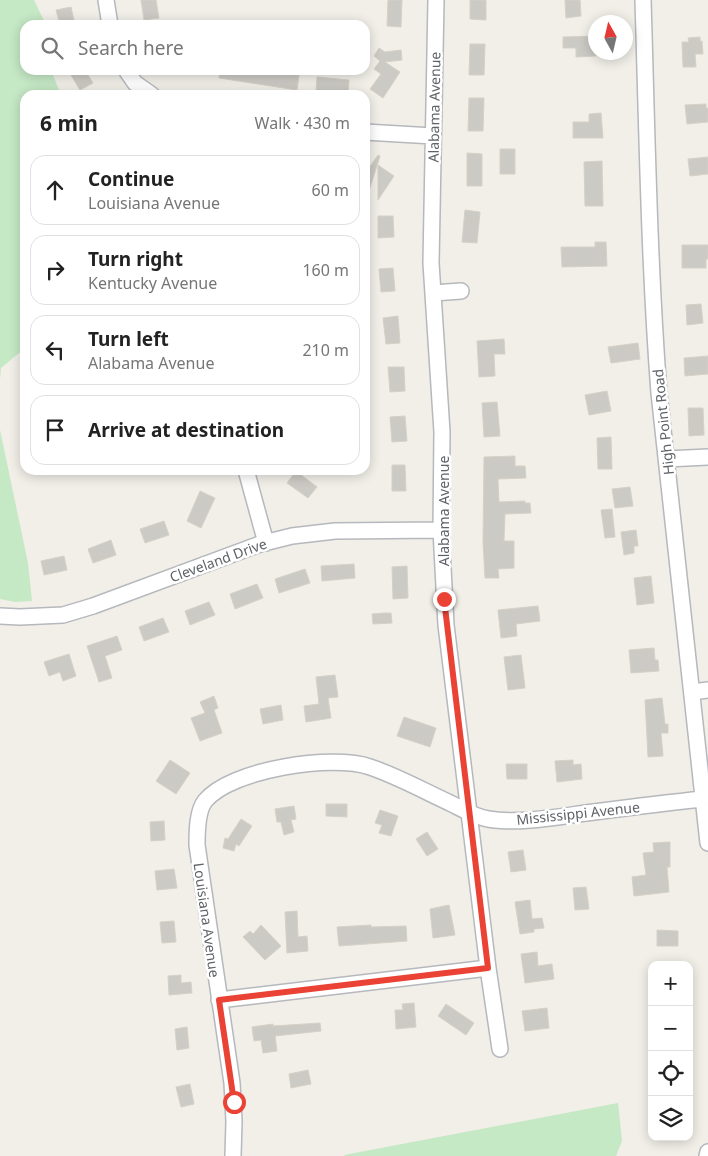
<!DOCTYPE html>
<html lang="en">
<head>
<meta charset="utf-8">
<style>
	:root { --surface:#fff; --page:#f6f6f6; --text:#222; --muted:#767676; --line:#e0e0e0 }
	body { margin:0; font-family:"Noto Sans",sans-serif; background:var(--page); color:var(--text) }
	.controls { position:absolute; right:15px; bottom:15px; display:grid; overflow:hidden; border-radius:10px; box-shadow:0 2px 12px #0003 }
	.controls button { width:45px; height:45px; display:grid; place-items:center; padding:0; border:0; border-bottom:1px solid var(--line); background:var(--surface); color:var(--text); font:25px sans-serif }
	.compass { position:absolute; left:588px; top:15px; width:45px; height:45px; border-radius:50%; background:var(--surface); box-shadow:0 2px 12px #0003; rotate:352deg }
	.stop { position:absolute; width:15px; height:15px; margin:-11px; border:4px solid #ea4335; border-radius:50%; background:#fff }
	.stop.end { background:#ea4335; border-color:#fff; box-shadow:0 1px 5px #0008 }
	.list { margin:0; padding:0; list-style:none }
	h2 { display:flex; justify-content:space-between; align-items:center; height:65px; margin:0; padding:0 20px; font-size:21px }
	h2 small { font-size:16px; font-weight:400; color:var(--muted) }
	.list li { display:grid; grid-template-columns:32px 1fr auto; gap:15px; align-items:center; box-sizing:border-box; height:70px; margin:0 10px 10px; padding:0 10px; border:1px solid var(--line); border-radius:15px }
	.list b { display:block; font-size:19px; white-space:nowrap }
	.list p { margin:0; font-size:16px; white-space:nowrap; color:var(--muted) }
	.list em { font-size:16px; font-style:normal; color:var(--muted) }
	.icon { flex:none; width:28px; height:28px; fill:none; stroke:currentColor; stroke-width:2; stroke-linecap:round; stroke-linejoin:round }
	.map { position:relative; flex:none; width:708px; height:1156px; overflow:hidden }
	.search { position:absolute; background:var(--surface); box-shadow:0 2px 12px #0003; left:20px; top:20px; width:350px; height:55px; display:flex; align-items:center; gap:12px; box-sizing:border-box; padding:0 18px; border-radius:15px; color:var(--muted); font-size:19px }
	.panel { position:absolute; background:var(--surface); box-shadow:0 2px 12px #0003; left:20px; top:90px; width:350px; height:385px; border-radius:15px }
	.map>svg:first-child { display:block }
</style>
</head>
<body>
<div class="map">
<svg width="708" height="1156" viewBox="0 0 708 1156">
	<rect width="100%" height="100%" fill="#f1efe8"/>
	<path fill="#c5e8c5" d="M0,0H34L46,25H25V70H51L61,95H25V348L1,368L0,379Z
		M0,430L28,563L32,601L15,602L0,599Z
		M618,1103L622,1141L616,1156H345L344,1155Z"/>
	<path fill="#cccac5" stroke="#d6d1c6" d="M141,0H156L159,18L144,20Z
		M388,0H402L401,27L387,26Z
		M470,0H486V20L470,19Z
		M565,0H580L581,16L566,18Z
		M71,7L75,25H60L56,10Z
		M596,36V56L576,57V48H563V37Z
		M700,37V41H702L703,54H695L696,67H683L682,42H689L688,38Z
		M470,44H485L484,75H469Z
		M379,48L385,52L401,50L402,60L385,62L400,72L383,98L370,89L381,74L374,69L380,61L374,56Z
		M68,70H85L93,83L80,90Z
		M220,70H268L299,75L297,90L219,78Z
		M317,77L349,80L348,94L316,91Z
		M469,98H484L483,131H468Z
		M706,104V108H708V122L687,124L685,105Z
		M601,113L603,138H573V122H589V114Z
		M500,149H515V174H500Z
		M467,153L482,154V186H467Z
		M378,155L380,156L367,197H365V174Z
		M708,157V174L690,176L688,159Z
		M602,161L603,206H585L584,162Z
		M378,165L394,176L378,200Z
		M465,210L480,212L477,243L462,242Z
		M378,216H393L394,237L378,238Z
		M595,242H606L607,266L562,267L561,247H595Z
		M682,245H708V259H706V268H682Z
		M393,268L395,291L381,292L379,269Z
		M701,304L703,323L687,325L686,305Z
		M398,316L400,343L386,344L383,318Z
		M504,339L505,354H494L495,376L479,377L477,341Z
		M638,343L640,359L611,363L608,347Z
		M708,356V374L685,376L684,358Z
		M388,367H404L405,391L390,392Z
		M607,391L611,411L589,415L585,395Z
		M497,402L500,436L484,437L482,403Z
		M688,408H703L704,435L689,436Z
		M405,416L407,441L392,442L390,417Z
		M611,437L612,469H598L597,438Z
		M515,456V466H525L526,478L498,479L499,502L525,501V503H530L531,513L505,514L504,541H514V568L498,569L499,578H485L483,542L484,457Z
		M392,465H405L406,491H392Z
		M296,471L317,487L308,498L287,483Z
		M630,487L633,506L615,508L612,489Z
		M200,491L215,498L201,528L187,521Z
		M612,509L615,537L605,538L601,510Z
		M164,521L169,535L145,543L140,529Z
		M636,530L638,546H634V553L624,555L621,532Z
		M111,540L116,555L93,563L88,549Z
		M64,556L67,570L44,575L41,561Z
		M354,564L355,578L322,581L321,566Z
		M407,566L408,598L393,599L392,567Z
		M305,569L310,583L279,593L275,579Z
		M651,576L654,603L637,605L634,578Z
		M257,584L263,598L235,609L230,594Z
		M209,602L215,615L190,625L185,611Z
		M538,606L540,621L516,624L517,636L501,638L498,610Z
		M384,613H391L392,623L373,624L372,614Z
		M163,618L169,632L144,641L139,627Z
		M117,636L122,650L105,656L112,678L99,682L87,646Z
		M654,648L655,660H658L659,671L631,673L629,650Z
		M69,654L76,676L63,681L60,672L49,676L44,662Z
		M521,655L525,688L508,690L504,657Z
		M335,675L338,697L328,698L331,718L306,722L304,706L319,704L316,677Z
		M214,696L218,708L214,710L222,733L200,741L191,718L205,713L200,702Z
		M662,698L665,724H668V733H661L663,756L648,757L645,700Z
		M281,705L283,720L263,724L260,709Z
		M404,717L436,728L430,747L397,736Z
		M170,760L190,773L176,794L156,781Z
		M573,760V765L581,764L582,779L557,782L555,761Z
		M506,764H527V779H507Z
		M326,804H347V817L326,816Z
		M294,806L296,819L291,820L294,832L284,835L281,822H277L275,809Z
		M380,810L398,816L391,836L379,833L382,825L375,823Z
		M241,819L252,826L239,846L236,844L234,851L223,848L225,838L228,839Z
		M164,821L165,840L151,841L150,822Z
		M427,832L438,849L427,856L416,839Z
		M670,842V867H667L669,892L634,896L632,877L646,875L643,853L654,852L653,843Z
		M523,850L526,870L511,872L508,852Z
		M174,869L177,888L157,890L155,871Z
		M586,887L589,909L575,910L573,888Z
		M530,900L532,919L542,918L544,928L534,929V932L520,934L515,902Z
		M449,905L455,935L433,938L430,909Z
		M297,911L298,937L307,936L308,951L287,953L285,912Z
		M174,921L176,942L162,943L160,922Z
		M261,925L281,946L265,960L243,937L250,931L253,934Z
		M371,925V927L406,926L407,941L339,946L337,927Z
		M657,930L678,931V946H657Z
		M537,952L538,966L552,964L554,979L525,983L521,954Z
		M181,975V983L191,982L192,993L169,995L168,976Z
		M414,1003L416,1027L396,1029L395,1010H403L402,1004Z
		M446,1004L474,1023L466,1035L438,1016Z
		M547,1008L549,1028L525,1031L522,1011Z
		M320,1023L321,1031L275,1036L277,1051L263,1053L261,1040L254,1041L252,1027L273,1024V1026Z
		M187,1027L189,1048L177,1050L175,1029Z
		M308,1070L311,1084L291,1088L289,1074Z
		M190,1084L194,1104L181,1107L176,1087Z"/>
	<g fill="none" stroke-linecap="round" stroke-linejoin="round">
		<g stroke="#b5b8bc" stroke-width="18">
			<path id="minor" d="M106,0L110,25
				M436,0L431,263L442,432L441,530L446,625L488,968L500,1049
				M643,0C647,131 649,262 659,393L708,843
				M126,70L135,83L152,95
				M365,132L433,136
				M433,293L461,291
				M666,459L708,457
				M246,470L266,543
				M0,616L20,617L63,615L93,606L260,544L292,536L335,531L441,530
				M692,692L708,690
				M219,1000L488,968
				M233,1156L234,1121L232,1083L197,845C197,833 197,811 205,801C231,769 333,754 370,767C397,776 424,791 450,803C462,809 475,817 488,819C517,824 557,817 586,813C625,808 664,803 703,799
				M707,1156L708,1152"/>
		</g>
		<use href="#minor" stroke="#fff" stroke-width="15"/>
	</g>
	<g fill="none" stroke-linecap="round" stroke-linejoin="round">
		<path stroke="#ea4335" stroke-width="6" d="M234,1102L219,1000L488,968L444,599"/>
	</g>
	<g text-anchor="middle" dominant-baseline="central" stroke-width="5" stroke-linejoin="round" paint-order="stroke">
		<g font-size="14" fill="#5f6368" stroke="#fff">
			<text transform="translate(434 107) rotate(-89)">Alabama Avenue</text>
			<text transform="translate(663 422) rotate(-96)">High Point Road</text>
			<text transform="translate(443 511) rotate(-90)">Alabama Avenue</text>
			<text transform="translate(218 560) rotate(-20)">Cleveland Drive</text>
			<text transform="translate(578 813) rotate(-6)">Mississippi Avenue</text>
			<text transform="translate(207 920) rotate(82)">Louisiana Avenue</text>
		</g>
	</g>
</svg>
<div class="controls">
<button>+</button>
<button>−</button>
<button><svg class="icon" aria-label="locate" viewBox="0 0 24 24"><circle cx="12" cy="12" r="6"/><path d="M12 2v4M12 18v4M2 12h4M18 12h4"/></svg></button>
<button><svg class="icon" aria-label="layers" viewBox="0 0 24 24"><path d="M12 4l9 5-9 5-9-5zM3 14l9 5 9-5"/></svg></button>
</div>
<svg class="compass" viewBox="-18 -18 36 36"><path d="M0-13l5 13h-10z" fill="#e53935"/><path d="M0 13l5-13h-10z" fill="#767676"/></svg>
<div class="stop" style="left:234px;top:1102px"></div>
<div class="stop end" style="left:444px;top:599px"></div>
<div class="search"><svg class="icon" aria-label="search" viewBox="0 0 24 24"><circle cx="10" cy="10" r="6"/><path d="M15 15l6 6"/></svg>Search here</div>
<section class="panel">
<h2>6 min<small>Walk · 430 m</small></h2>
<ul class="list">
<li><svg class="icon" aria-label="ahead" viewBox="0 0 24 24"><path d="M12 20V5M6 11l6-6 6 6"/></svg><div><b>Continue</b><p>Louisiana Avenue</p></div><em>60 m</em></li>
<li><svg class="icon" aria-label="right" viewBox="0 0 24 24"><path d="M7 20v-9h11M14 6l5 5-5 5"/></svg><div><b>Turn right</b><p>Kentucky Avenue</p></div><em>160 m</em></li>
<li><svg class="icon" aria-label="left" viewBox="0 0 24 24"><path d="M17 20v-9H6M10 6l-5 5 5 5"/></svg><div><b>Turn left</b><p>Alabama Avenue</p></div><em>210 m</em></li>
<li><svg class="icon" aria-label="arrive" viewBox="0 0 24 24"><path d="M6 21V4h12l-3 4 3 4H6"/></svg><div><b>Arrive at destination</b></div></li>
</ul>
</section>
</div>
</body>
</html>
